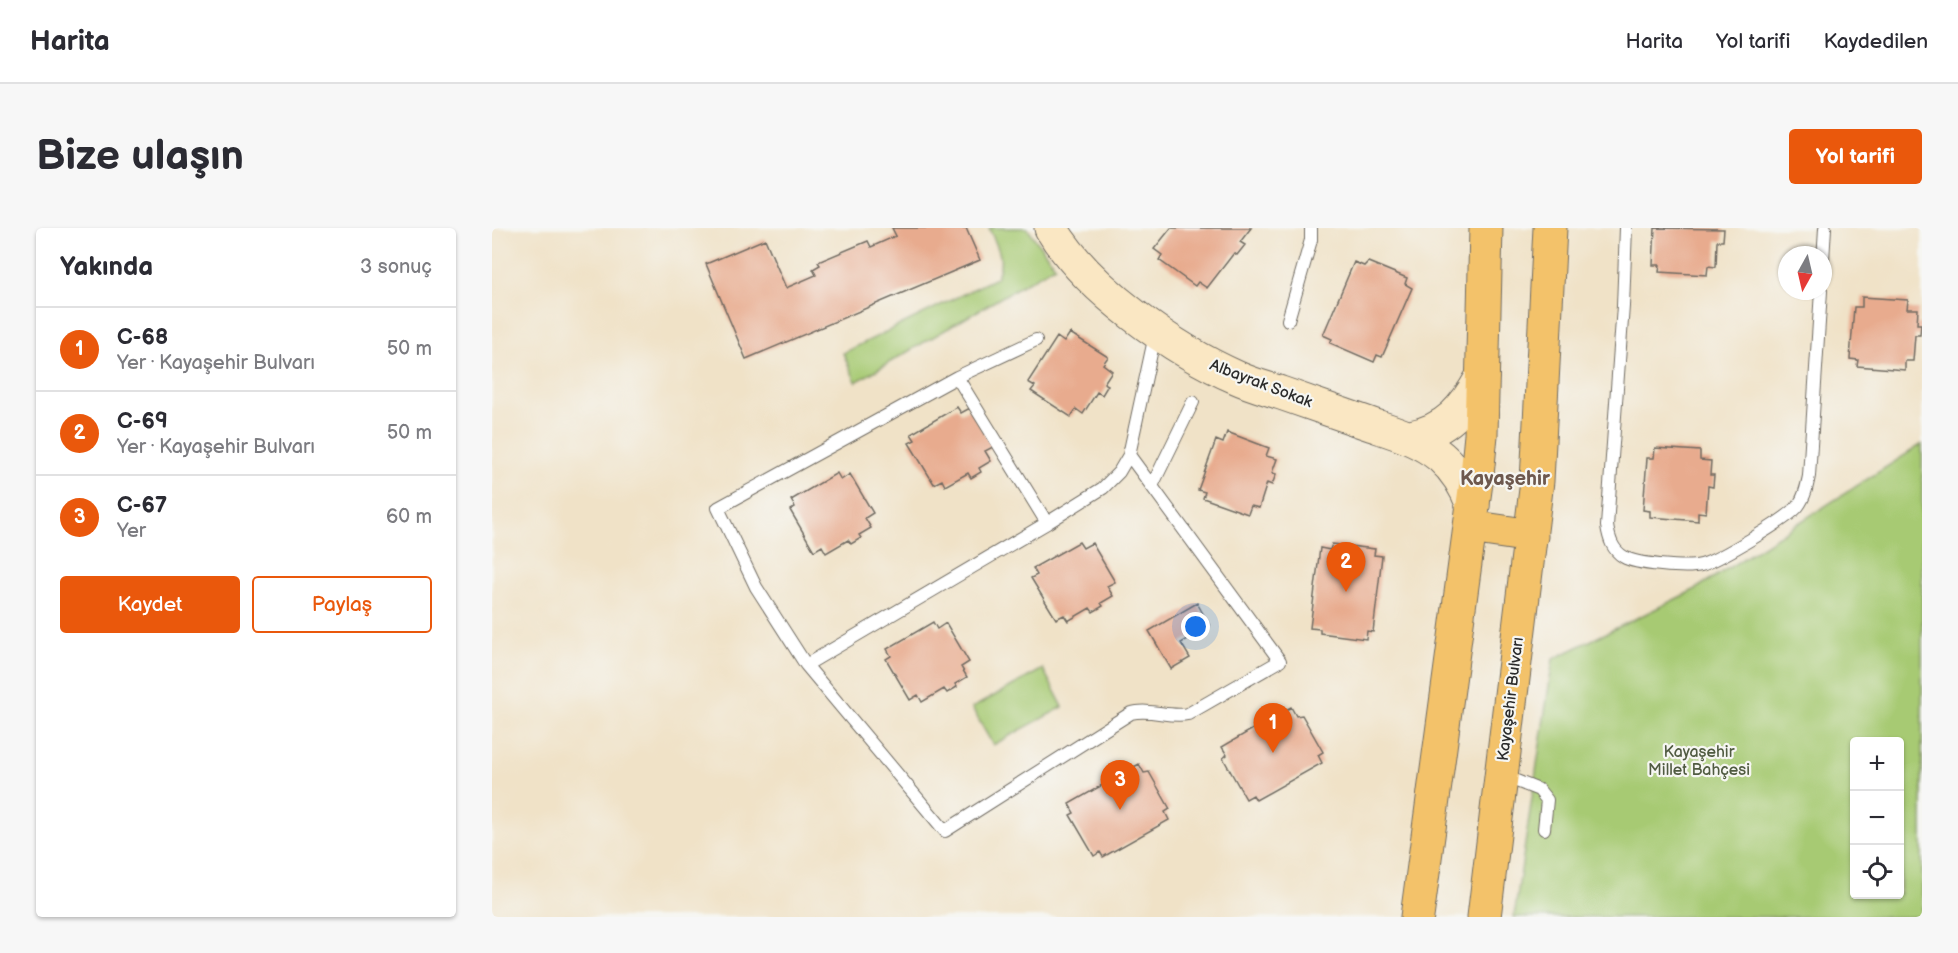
<!DOCTYPE html>
<html lang="tr">
<head>
<meta charset="utf-8">
<style>
	:root { --surface:#fff; --page:#f7f7f7; --text:#2b2b33; --muted:#7c7c81; --line:#e1e1e2; --accent:#ea580c }
	body { margin:0; font-family:"Balsamiq Sans",sans-serif; background:var(--page); color:var(--text) }
	.controls { position:absolute; right:18px; bottom:18px; display:grid; overflow:hidden; border-radius:6px; box-shadow:0 2px 4px #0004 }
	.controls button { width:54px; height:54px; display:grid; place-items:center; padding:0; border:0; border-bottom:2px solid var(--line); background:var(--surface); color:var(--text); font:30px sans-serif }
	.compass { position:absolute; left:1286px; top:18px; width:54px; height:54px; border-radius:50%; background:var(--surface); box-shadow:0 2px 4px #0004; rotate:188deg }
	.you { position:absolute; left:704px; top:399px; width:21px; height:21px; margin:-15px; border:4px solid #fff; border-radius:50%; background:#1a73e8; box-shadow:0 0 0 9px #1a73e833 }
	.badge { display:grid; place-items:center; width:39px; height:39px; border-radius:50%; background:var(--accent); color:#fff; font-size:20px; font-weight:700 }
	.pin { position:absolute; translate:-50% -50px; filter:drop-shadow(0 2px 3px #0008) }
	.pin::after { content:''; position:absolute; top:32px; width:21px; height:18px; background:inherit; clip-path:polygon(0 0,100% 0,50% 100%) }
	.list { margin:0; padding:0; list-style:none }
	h2 { display:flex; justify-content:space-between; align-items:center; height:78px; margin:0; padding:0 24px; font-size:26px }
	h2 small { font-size:20px; font-weight:400; color:var(--muted) }
	.list li { display:grid; grid-template-columns:39px 1fr auto; gap:18px; align-items:center; box-sizing:border-box; height:84px; padding:0 24px; border-top:2px solid var(--line) }
	.list b { display:block; font-size:22px; white-space:nowrap }
	.list p { margin:0; font-size:20px; white-space:nowrap; color:var(--muted) }
	.list em { font-size:20px; font-style:normal; color:var(--muted) }
	.actions { display:flex; gap:12px; padding:18px 24px }
	.actions a { flex:1; padding:14px 0; border:2px solid var(--accent); border-radius:6px; text-align:center; font-size:21px; color:var(--accent) }
	.actions .main { background:var(--accent); color:#fff }
	.icon { flex:none; width:33px; height:33px; fill:none; stroke:currentColor; stroke-width:2; stroke-linecap:round; stroke-linejoin:round }
	.map { position:relative; flex:none; width:1430px; height:689px; overflow:hidden; border-radius:6px }
	header { display:flex; align-items:center; gap:36px; box-sizing:border-box; height:84px; padding:0 30px; background:var(--surface); border-bottom:2px solid var(--line) }
	header strong { font-size:28px }
	nav { display:flex; gap:33px; margin-inline-start:auto; font-size:21px }
	.intro { display:flex; align-items:center; justify-content:space-between; box-sizing:border-box; height:144px; padding:0 36px }
	h1 { margin:0; font-size:42px }
	.button { padding:15px 27px; border-radius:6px; background:var(--accent); color:#fff; font-size:21px; font-weight:700 }
	main { display:flex; gap:36px; padding:0 36px }
	aside { flex:1; background:var(--surface); border-radius:6px; box-shadow:0 2px 4px #0004 }
	.map>svg:first-child { display:block }
</style>
</head>
<body>
<header>
<strong>Harita</strong>
<nav><a>Harita</a><a>Yol tarifi</a><a>Kaydedilen</a></nav>
</header>
<div class="intro"><h1>Bize ulaşın</h1><a class="button">Yol tarifi</a></div>
<main>
<aside>
<h2>Yakında<small>3 sonuç</small></h2>
<ul class="list">
<li><span class="badge">1</span><div><b>C-68</b><p>Yer · Kayaşehir Bulvarı</p></div><em>50 m</em></li>
<li><span class="badge">2</span><div><b>C-69</b><p>Yer · Kayaşehir Bulvarı</p></div><em>50 m</em></li>
<li><span class="badge">3</span><div><b>C-67</b><p>Yer</p></div><em>60 m</em></li>
</ul>
<div class="actions"><a class="main">Kaydet</a><a>Paylaş</a></div>
</aside>
<div class="map">
<svg width="1430" height="689" viewBox="0 0 1430 689">
	<rect width="100%" height="100%" fill="#f6f6f2"/>
	<filter id="ink" filterUnits="userSpaceOnUse"><feTurbulence type="fractalNoise" baseFrequency=".0167" numOctaves="2"/><feDisplacementMap in="SourceGraphic" scale="12" xChannelSelector="R" yChannelSelector="G"/><feConvolveMatrix kernelMatrix="1 2 1 2 8 2 1 2 1" color-interpolation-filters="sRGB"/></filter>
	<filter id="wash" filterUnits="userSpaceOnUse"><feTurbulence type="fractalNoise" baseFrequency=".008" numOctaves="4" result="noise"/><feDisplacementMap in="SourceGraphic" scale="24" xChannelSelector="R" yChannelSelector="G"/><feGaussianBlur stdDeviation="1.35" result="paint"/><feColorMatrix in="noise" values="0 0 0 0 0 0 0 0 0 0 0 0 0 0 0 0 0 1.4 0 .05"/><feComposite in="paint" operator="in"/></filter>
	<g filter="url(#wash)">
		<rect width="100%" height="100%" fill="#f0e2c7"/>
		<path fill="#a7ca73" stroke="#697a4f" stroke-width="1.5" fill-rule="evenodd" d="M497,0H535L563,38L364,154L351,125L504,50C514,30 505,19 497,0Z
			M1430,216V689H1022L1061,431L1202,362ZM1362,514H1408V666H1362Z
			M551,441L571,479L501,517L480,480Z"/>
		<g id="blocks">
			<path fill="#e8ab8e" d="M400,0H474L488,32L254,131L214,36L273,11L294,60L324,47L321,41L328,37L326,34L376,13L379,19L404,8Z
				M679,0H759L748,14L753,17L745,27L742,25L715,60L706,54L703,58L667,32L670,27L662,21Z
				M1163,0L1232,1L1231,13H1225L1224,39L1216,38L1215,47L1167,44L1168,37H1161Z
				M862,34L872,38L876,34L915,50L913,56L920,60L890,129L885,127L882,134L838,115L840,111L831,107Z
				M1370,69L1416,72L1415,81H1426L1425,96H1429L1428,107H1423L1421,133H1413V142L1365,138L1366,132L1358,131L1362,79H1370Z
				M578,105L616,129L611,136L620,143L612,155L616,157L610,167L605,164L591,186L584,181L579,189L539,163L543,158L536,154L565,109L572,114Z
				M465,179L469,185L478,180L501,219L493,223L499,233L487,240L489,244L479,250L476,245L453,258L450,252L442,256L417,215L423,212L419,206Z
				M735,204L777,220L774,228L785,231L780,245L784,246L780,257L775,255L767,280L759,278L756,286L711,270L713,264L706,262L724,212L731,215Z
				M1163,220L1208,223V232L1219,233L1218,247H1222L1221,259L1216,258L1214,285L1206,284V293L1158,289V283L1151,282L1155,230H1162Z
				M345,245L349,252L358,246L381,285L373,290L379,300L367,307L369,310L359,316L356,312L334,325L330,318L322,323L298,282L303,279L299,272Z
				M587,314L591,320L600,315L623,354L615,358L621,368L609,375L611,378L601,384L598,380L576,393L572,387L564,391L539,350L545,347L541,340Z
				M840,316L883,321L882,327L890,328L881,404L875,403L874,411L828,405V401L818,400L828,320L838,322Z
				M705,375L718,398L689,415L698,430L679,441L657,403Z
				M441,394L445,401L454,395L477,434L469,439L475,449L463,456L465,459L455,465L452,461L430,474L426,467L418,472L394,431L399,428L395,421Z
				M799,479L804,488L810,487L831,524L826,527L830,535L764,572L761,567L754,571L731,530L735,527L730,519Z
				M647,536L652,545L657,544L678,581L673,584L677,592L611,629L608,624L602,628L578,587L582,585L577,576Z"/>
		</g>
	</g>
	<g filter="url(#ink)">
		<use href="#blocks" fill-opacity="0" stroke="#706b62" stroke-width="1.5"/>
		<g fill="none" stroke-linecap="round" stroke-linejoin="round">
			<g stroke="#706b62" stroke-width="14">
				<path id="lane" d="M1134,0L1131,78L1115,298C1117,310 1120,322 1132,329C1143,336 1195,341 1209,337C1225,333 1296,291 1306,278C1313,269 1315,258 1317,248L1329,63
					M1331,32L1333,0
					M796,92L819,12V0
					M544,112L465,149L226,280L264,359L314,437L453,603L639,485C659,480 677,490 696,486L788,433L637,227
					M465,149L555,295
					M660,258L701,174
					M314,437L555,295L611,260L627,244L637,227L663,107
					M1012,548L1047,562L1055,572L1052,601"/>
			</g>
			<g stroke="#706b62" stroke-width="35">
				<path id="secondary" d="M559,0C595,61 682,122 746,150C759,156 774,160 789,165C818,175 846,185 875,195C901,204 928,211 949,229C965,243 974,259 981,278
					M918,209C954,203 973,180 990,149"/>
			</g>
			<g stroke="#706b62" stroke-width="35">
				<path id="primary" d="M978,299L1039,308
					M925,689L985,247L989,207L994,0
					M992,689L1045,253L1058,0"/>
			</g>
			<use href="#lane" stroke="#fff" stroke-width="12"/>
			<use href="#secondary" stroke="#fae7c3" stroke-width="33"/>
			<use href="#primary" stroke="#f3c26a" stroke-width="33"/>
		</g>
	</g>
	<g text-anchor="middle" dominant-baseline="central" stroke-width="4.5" stroke-linejoin="round" paint-order="stroke">
		<g font-size="16" fill="#2b2b2b" stroke="#f6f6f2">
			<text transform="translate(769 156) rotate(21)">Albayrak Sokak</text>
			<text transform="translate(1019 471) rotate(-83)">Kayaşehir Bulvarı</text>
		</g>
		<g font-size="16" fill="#505b41" stroke="#f6f6f2">
			<text x="1207" y="524">Kayaşehir<tspan x="1207" dy="18">Millet Bahçesi</tspan></text>
		</g>
		<g font-size="20" font-weight="bold" fill="#6d584e" stroke="#f6f6f2">
			<text x="1013" y="251">Kayaşehir</text>
		</g>
	</g>
</svg>
<div class="controls">
<button>+</button>
<button>−</button>
<button><svg class="icon" aria-label="locate" viewBox="0 0 24 24"><circle cx="12" cy="12" r="6"/><path d="M12 2v4M12 18v4M2 12h4M18 12h4"/></svg></button>
</div>
<svg class="compass" viewBox="-18 -18 36 36"><path d="M0-13l5 13h-10z" fill="#e53935"/><path d="M0 13l5-13h-10z" fill="#7c7c81"/></svg>
<div class="you"></div>
<div class="pin badge" style="left:781px;top:525px">1</div>
<div class="pin badge" style="left:854px;top:364px">2</div>
<div class="pin badge" style="left:628px;top:582px">3</div>
</div>
</main>
</body>
</html>
